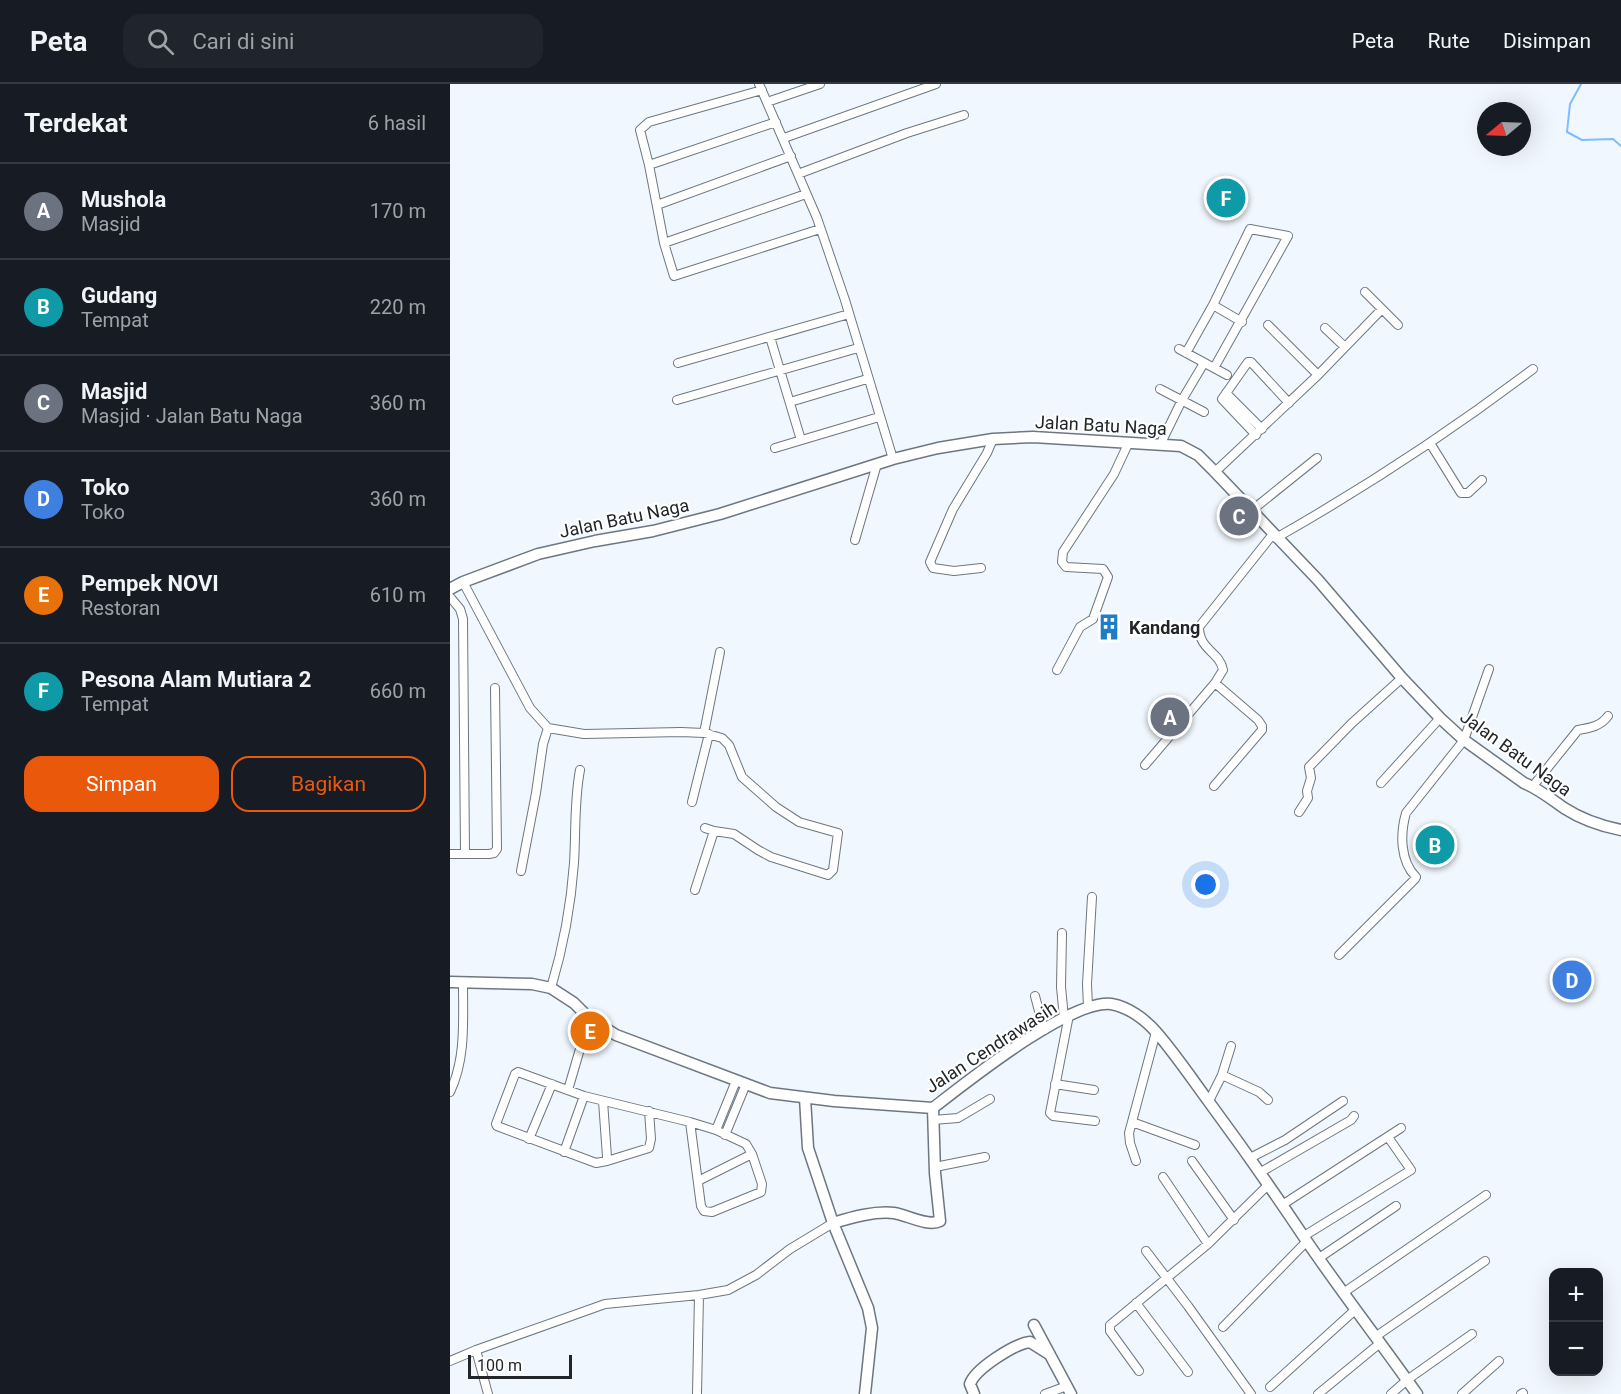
<!DOCTYPE html>
<html lang="id">
<head>
<meta charset="utf-8">
<style>
	:root { --surface:#171b24; --page:#20242c; --text:#f1f3f6; --muted:#9ea1a6; --line:#363941; --accent:#ea580c }
	body { margin:0; font-family:Roboto,sans-serif; background:var(--page); color:var(--text) }
	.controls { position:absolute; right:18px; bottom:18px; display:grid; overflow:hidden; border-radius:12px; box-shadow:0 6px 24px #0002 }
	.controls button { width:54px; height:54px; display:grid; place-items:center; padding:0; border:0; border-bottom:2px solid var(--line); background:var(--surface); color:var(--text); font:30px sans-serif }
	.compass { position:absolute; left:1027px; top:18px; width:54px; height:54px; border-radius:50%; background:var(--surface); box-shadow:0 6px 24px #0002; rotate:251deg }
	.scale { position:absolute; left:18px; bottom:15px; width:104px; box-sizing:border-box; padding-left:6px; border:3px solid #212529; border-top:0; font-size:16px; line-height:21px; white-space:nowrap; color:#212529; -webkit-text-stroke:4px #fff; paint-order:stroke }
	.you { position:absolute; left:756px; top:801px; width:21px; height:21px; margin:-15px; border:4px solid #fff; border-radius:50%; background:#1a73e8; box-shadow:0 0 0 9px #1a73e833 }
	.badge { display:grid; place-items:center; width:39px; height:39px; border-radius:50%; background:var(--accent); color:#fff; font-size:20px; font-weight:700 }
	.pin { position:absolute; translate:-50% -50%; border:3px solid #fff; box-shadow:0 2px 6px #0006 }
	.list { margin:0; padding:0; list-style:none }
	h2 { display:flex; justify-content:space-between; align-items:center; height:78px; margin:0; padding:0 24px; font-size:26px }
	h2 small { font-size:20px; font-weight:400; color:var(--muted) }
	.list li { display:grid; grid-template-columns:39px 1fr auto; gap:18px; align-items:center; box-sizing:border-box; height:96px; padding:0 24px; border-top:2px solid var(--line) }
	.list b { display:block; font-size:22px; white-space:nowrap }
	.list p { margin:0; font-size:20px; white-space:nowrap; color:var(--muted) }
	.list em { font-size:20px; font-style:normal; color:var(--muted) }
	.actions { display:flex; gap:12px; padding:18px 24px }
	.actions a { flex:1; padding:14px 0; border:2px solid var(--accent); border-radius:18px; text-align:center; font-size:21px; color:var(--accent) }
	.actions .main { background:var(--accent); color:#fff }
	.icon { flex:none; width:33px; height:33px; fill:none; stroke:currentColor; stroke-width:2; stroke-linecap:round; stroke-linejoin:round }
	.map { position:relative; flex:none; width:1171px; height:1310px; overflow:hidden }
	header { display:flex; align-items:center; gap:36px; box-sizing:border-box; height:84px; padding:0 30px; background:var(--surface); border-bottom:2px solid var(--line) }
	header strong { font-size:28px }
	nav { display:flex; gap:33px; margin-inline-start:auto; font-size:21px }
	.search { width:420px; height:54px; background:var(--page); display:flex; align-items:center; gap:15px; box-sizing:border-box; padding:0 21px; border-radius:18px; color:var(--muted); font-size:22px }
	main { display:flex }
	aside { flex:1; background:var(--surface) }
	.map>svg:first-child { display:block }
</style>
</head>
<body>
<header>
<strong>Peta</strong>
<div class="search"><svg class="icon" aria-label="search" viewBox="0 0 24 24"><circle cx="10" cy="10" r="6"/><path d="M15 15l6 6"/></svg>Cari di sini</div>
<nav><a>Peta</a><a>Rute</a><a>Disimpan</a></nav>
</header>
<main>
<aside>
<h2>Terdekat<small>6 hasil</small></h2>
<ul class="list">
<li><span class="badge" style="background:#6b7280">A</span><div><b>Mushola</b><p>Masjid</p></div><em>170 m</em></li>
<li><span class="badge" style="background:#0f9aa8">B</span><div><b>Gudang</b><p>Tempat</p></div><em>220 m</em></li>
<li><span class="badge" style="background:#6b7280">C</span><div><b>Masjid</b><p>Masjid · Jalan Batu Naga</p></div><em>360 m</em></li>
<li><span class="badge" style="background:#3f7fe0">D</span><div><b>Toko</b><p>Toko</p></div><em>360 m</em></li>
<li><span class="badge" style="background:#e8710a">E</span><div><b>Pempek NOVI</b><p>Restoran</p></div><em>610 m</em></li>
<li><span class="badge" style="background:#0f9aa8">F</span><div><b>Pesona Alam Mutiara 2</b><p>Tempat</p></div><em>660 m</em></li>
</ul>
<div class="actions"><a class="main">Simpan</a><a>Bagikan</a></div>
</aside>
<div class="map">
<svg width="1171" height="1310" viewBox="0 0 1171 1310">
	<rect width="100%" height="100%" fill="#f1f7fe"/>
	<g fill="none" stroke-linecap="round" stroke-linejoin="round">
		<path stroke="#7cbefd" stroke-width="2" d="M1131,0L1120,20L1117,48L1132,56L1163,55L1171,62"/>
		<g stroke="#6d7781" stroke-width="10">
			<path id="street" d="M309,0L367,134L395,216L443,375
				M312,6L199,38L190,46L199,81L214,159L356,110
				M317,18L370,0
				M334,54L486,0
				M199,81L326,38
				M348,90L457,49L514,31
				M207,121L341,72
				M214,159L224,192L370,145
				M915,208L948,241
				M763,221L792,238
				M818,241L868,291
				M875,244L895,263
				M320,253L351,356
				M729,265L777,291
				M736,269L763,221L800,145L838,152L764,284
				M228,279L399,230
				M710,305L754,328
				M776,309L812,345
				M227,316L408,264
				M340,318L417,295
				M806,351L772,315L798,278H801L839,319
				M980,359L1011,409H1018L1032,396
				M710,361L732,316L754,279
				M325,364L429,333
				M765,388L868,291L932,225
				M801,427L867,374
				M826,454C916,403 1001,347 1083,285
				M405,456L427,380
				M531,484L504,487L483,484L480,478L503,425L537,369L543,355
				M13,498L80,624L98,644L134,650L231,648L254,649L272,654L279,661L292,693L326,723L349,738L388,749L383,786L378,791L321,773L308,766L284,750L264,747L245,806
				M0,513L10,525L13,535L15,769
				M607,586L630,543L643,535L658,493L653,485L616,483L612,478L613,468L664,390L678,360
				M254,649L270,568
				M695,681L765,599L773,586C770,568 749,566 749,543L823,450
				M931,699L990,634
				M764,702L812,646V642L808,636L765,599
				M1083,702L1128,646C1140,644 1151,642 1158,632
				M242,718L259,650
				M849,728L858,714L857,707L861,694L859,683L902,639L952,594
				M255,744L264,747
				M0,770H39L44,769L47,765L45,604
				M71,787L86,709L93,660L98,644
				M612,849L611,903L614,934
				M889,871L965,795L966,793C950,777 950,750 956,729L1014,656L1039,585
				M101,904C113,864 121,821 124,779C126,748 124,717 130,686
				M585,912L594,946
				M638,923L637,900L642,813
				M619,931L600,1029L603,1032L645,1037
				M772,991L809,1008L818,1016
				M605,1000L644,1006
				M118,1006L139,934
				M0,1008C16,975 13,936 13,900
				M153,1017L157,1073V1077L146,1079L47,1042L46,1040L65,990L68,988L134,1012L240,1038L266,1046L296,1060L302,1070L312,1100L311,1108L262,1128L254,1127L251,1122L240,1038
				M759,1017L772,991L781,962
				M483,1036L508,1034L540,1015
				M682,1038L745,1061
				M266,1046L286,997
				M275,1051L296,1000
				M79,1055L102,1000
				M114,1068L134,1012
				M800,1074L835,1056L893,1017
				M157,1077L199,1064L201,1055L199,1027
				M686,1077L680,1059L679,1049L706,948
				M742,1077L784,1136
				M485,1083L535,1073
				M811,1088L901,1036L904,1032
				M713,1093L758,1160
				M248,1097L302,1070
				M832,1121L951,1044
				M854,1152L961,1086L938,1053
				M696,1167L738,1222L801,1310
				M869,1174L946,1122
				M893,1209L1036,1111
				M686,1219L738,1288
				M773,1243L857,1157
				M925,1253L1035,1177
				M0,1277L26,1266
				M689,1287L660,1247V1241L758,1160L818,1101
				M820,1303L905,1226
				M38,1310L26,1266L155,1220L249,1211L278,1206L306,1191L340,1165L383,1139
				M247,1310L249,1211
				M595,1310L617,1302
				M868,1310L929,1260
				M941,1310L957,1296L1022,1250
				M1012,1310L1049,1277
				M1071,1310L1073,1309"/>
		</g>
		<g stroke="#6d7781" stroke-width="13">
			<path id="secondary" d="M0,505L13,498L88,470L145,457L203,447L270,430L443,375L488,364L543,355L583,353L731,362L748,371L765,388L868,496L952,594L990,634L1014,656L1074,699C1089,705 1101,715 1114,724C1131,735 1151,742 1171,746
				M0,898L82,900L101,904L124,919L139,934L166,951L320,1009L384,1017L483,1024C518,997 619,916 661,920C679,923 696,936 707,949C726,971 742,995 759,1018C793,1064 826,1111 858,1159C893,1210 931,1259 967,1310
				M355,1014L358,1064L383,1139L418,1224L422,1244L415,1310
				M383,1139C403,1133 424,1127 444,1129C457,1131 478,1143 490,1137L485,1089L483,1024
				M584,1241L621,1310
				M524,1310L520,1300C525,1285 564,1260 580,1258L599,1270"/>
		</g>
		<use href="#street" stroke="#fff" stroke-width="8"/>
		<use href="#secondary" stroke="#fff" stroke-width="10"/>
	</g>
	<defs>
		<g id="building-bare" transform="scale(2.07)"><path d="M-4-6H4V6H1V3H-1V6H-4ZM-2.5-4.3h1.7v1.8h-1.7ZM.8-4.3h1.7v1.8H.8ZM-2.5-1h1.7V.8h-1.7ZM.8-1h1.7V.8H.8Z" fill="#1e7dc9" stroke="#fff" stroke-width="2.5" paint-order="stroke"/></g>
	</defs>
	<g fill-rule="evenodd">
		<use href="#building-bare" x="659" y="543"/>
	</g>
	<g text-anchor="middle" dominant-baseline="central" stroke-width="4.5" stroke-linejoin="round" paint-order="stroke">
		<g font-size="18" fill="#212529" stroke="#fff">
			<text transform="translate(651 341) rotate(3)">Jalan Batu Naga</text>
			<text transform="translate(174 434) rotate(-12)">Jalan Batu Naga</text>
			<text transform="translate(1066 669) rotate(36)">Jalan Batu Naga</text>
			<text transform="translate(541 963) rotate(-33)">Jalan Cendrawasih</text>
		</g>
		<g font-size="18" font-weight="bold" fill="#212529" stroke="#fff" text-anchor="start">
			<text x="679" y="543">Kandang</text>
		</g>
	</g>
</svg>
<div class="controls">
<button>+</button>
<button>−</button>
</div>
<svg class="compass" viewBox="-18 -18 36 36"><path d="M0-13l5 13h-10z" fill="#e53935"/><path d="M0 13l5-13h-10z" fill="#9ea1a6"/></svg>
<div class="scale">100 m</div>
<div class="you"></div>
<div class="pin badge" style="left:720px;top:633px;background:#6b7280">A</div>
<div class="pin badge" style="left:985px;top:761px;background:#0f9aa8">B</div>
<div class="pin badge" style="left:789px;top:432px;background:#6b7280">C</div>
<div class="pin badge" style="left:1122px;top:896px;background:#3f7fe0">D</div>
<div class="pin badge" style="left:140px;top:947px;background:#e8710a">E</div>
<div class="pin badge" style="left:776px;top:114px;background:#0f9aa8">F</div>
</div>
</main>
</body>
</html>
